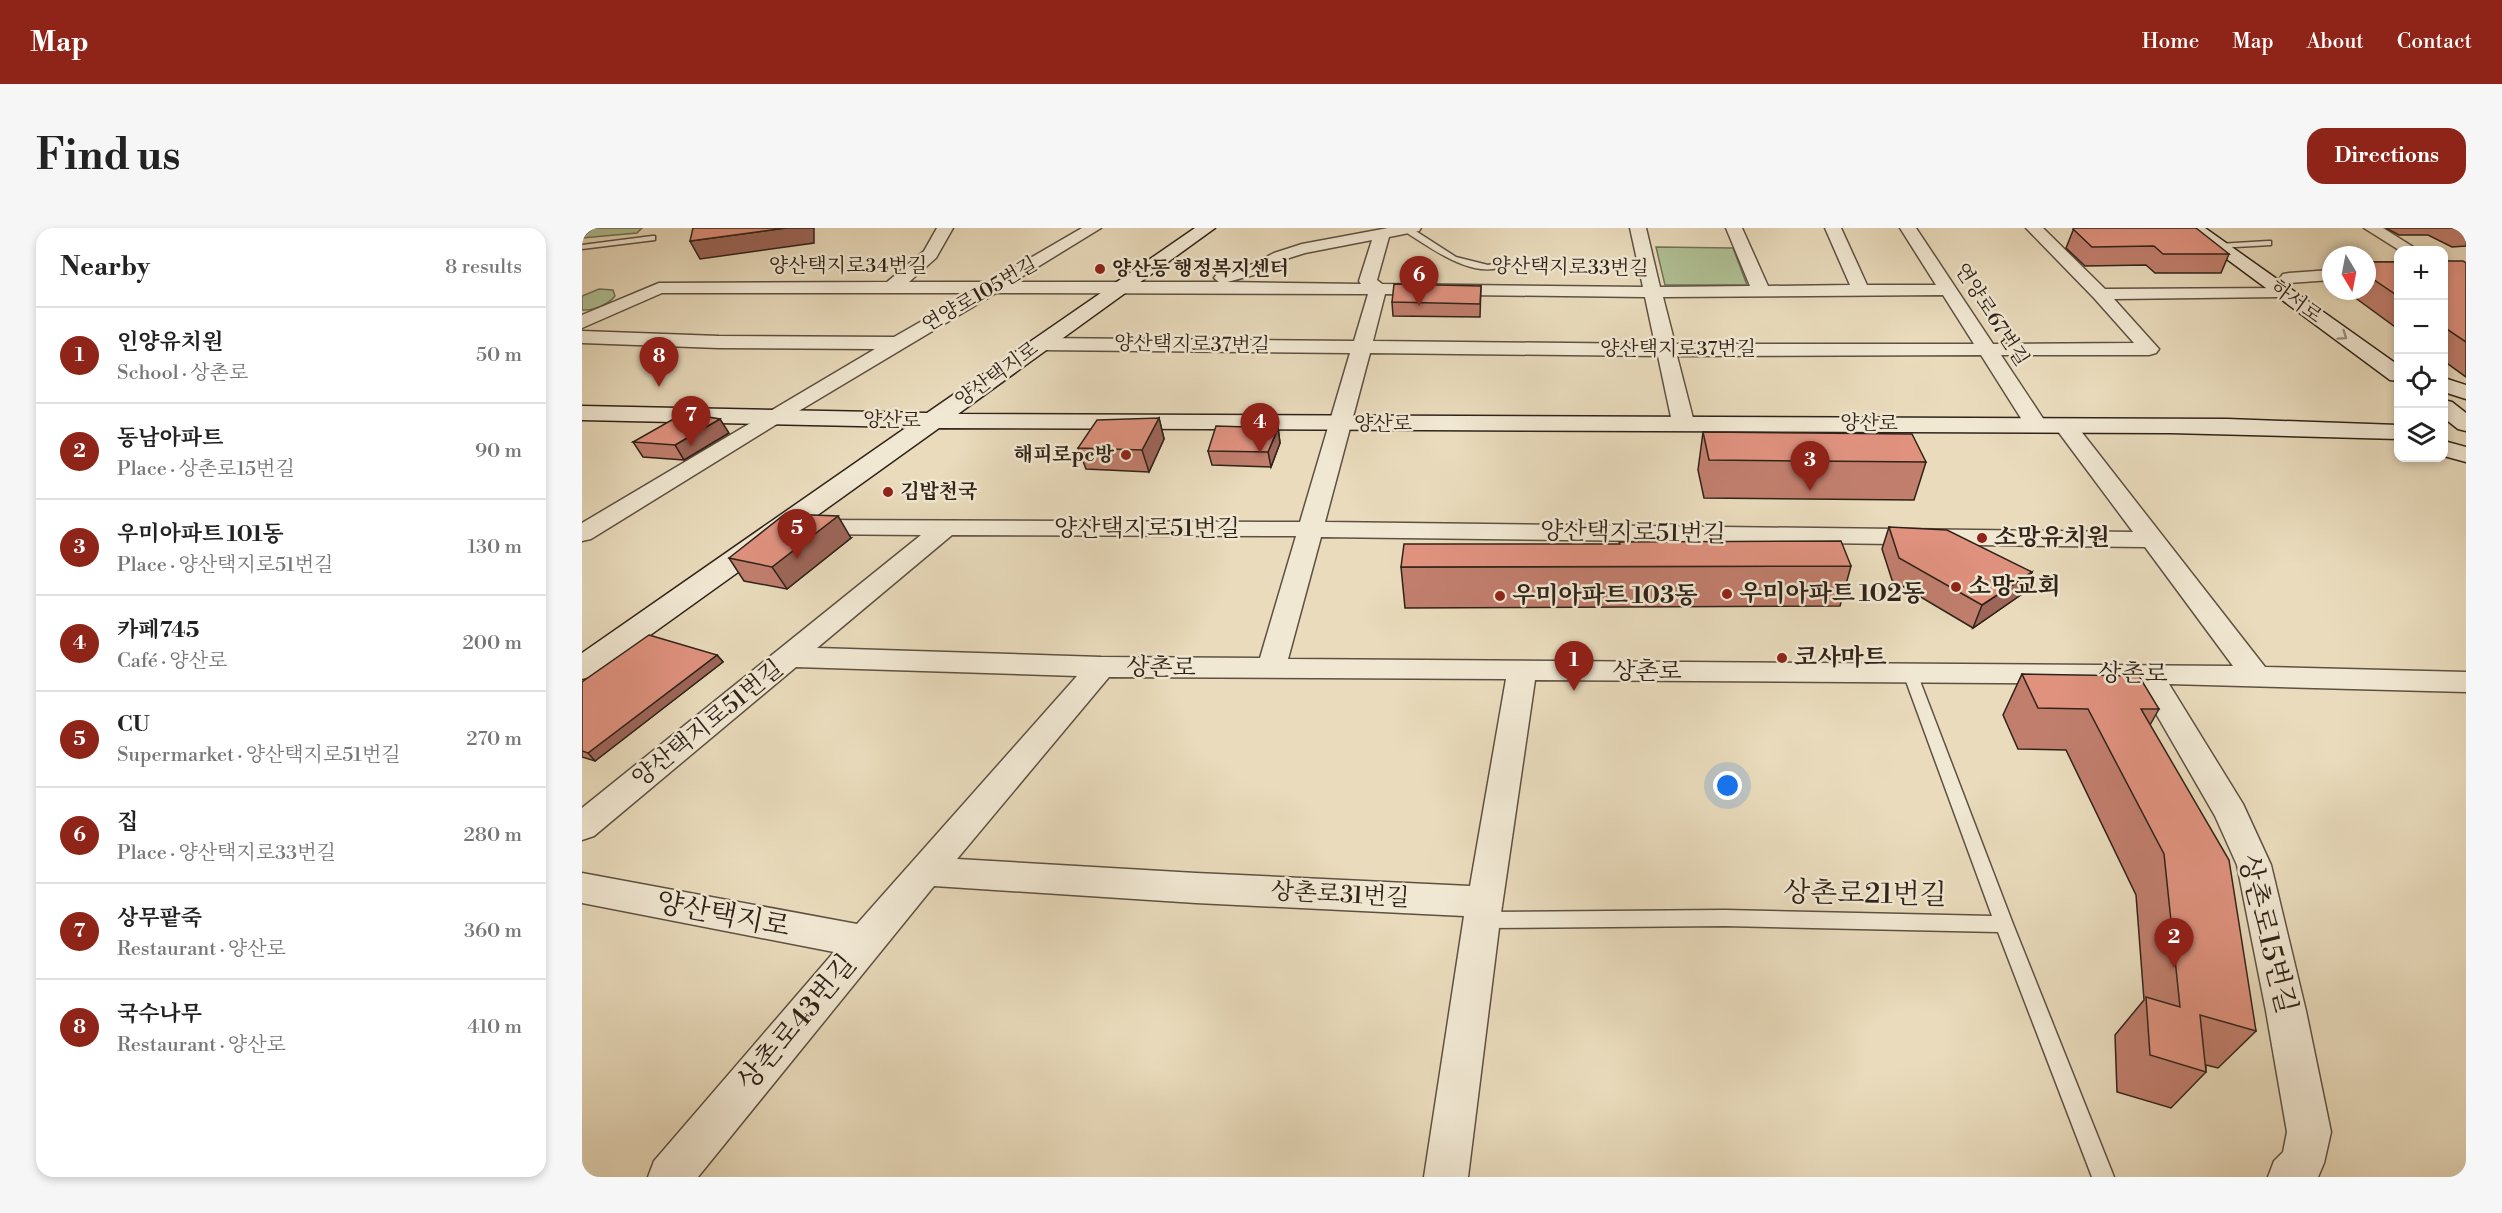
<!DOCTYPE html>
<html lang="en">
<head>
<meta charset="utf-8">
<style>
	:root { --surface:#fff; --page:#f6f6f6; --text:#222; --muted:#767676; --line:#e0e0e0; --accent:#8f2418 }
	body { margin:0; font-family:"Libre Bodoni","Noto Serif KR",serif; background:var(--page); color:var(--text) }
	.controls { position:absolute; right:18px; top:18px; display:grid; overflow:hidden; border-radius:12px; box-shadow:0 3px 9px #0003 }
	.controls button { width:54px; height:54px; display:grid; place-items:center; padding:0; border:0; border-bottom:2px solid var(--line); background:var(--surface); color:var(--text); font:30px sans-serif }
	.compass { position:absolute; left:1740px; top:18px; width:54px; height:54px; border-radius:50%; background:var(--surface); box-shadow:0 3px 9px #0003; rotate:170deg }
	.you { position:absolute; left:1146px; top:558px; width:21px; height:21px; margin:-15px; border:4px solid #fff; border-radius:50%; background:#1a73e8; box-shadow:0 0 0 9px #1a73e833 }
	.badge { display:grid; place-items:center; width:39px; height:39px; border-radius:50%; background:var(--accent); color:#fff; font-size:20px; font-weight:700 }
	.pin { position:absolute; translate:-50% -50px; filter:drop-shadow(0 2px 3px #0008) }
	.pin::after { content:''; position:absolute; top:32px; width:21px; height:18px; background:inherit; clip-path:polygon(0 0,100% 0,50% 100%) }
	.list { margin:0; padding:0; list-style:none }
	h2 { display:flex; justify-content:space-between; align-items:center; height:78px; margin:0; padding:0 24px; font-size:26px }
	h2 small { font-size:20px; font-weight:400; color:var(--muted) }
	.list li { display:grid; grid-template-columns:39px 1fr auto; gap:18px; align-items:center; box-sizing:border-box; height:96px; padding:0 24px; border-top:2px solid var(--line) }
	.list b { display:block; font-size:22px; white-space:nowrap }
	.list p { margin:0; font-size:20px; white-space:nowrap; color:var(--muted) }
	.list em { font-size:20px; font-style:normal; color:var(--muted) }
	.icon { flex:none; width:33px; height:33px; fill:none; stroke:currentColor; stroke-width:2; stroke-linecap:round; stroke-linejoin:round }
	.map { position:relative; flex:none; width:1884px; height:949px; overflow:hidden; border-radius:18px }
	header { display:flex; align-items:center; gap:36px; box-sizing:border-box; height:84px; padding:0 30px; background:var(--accent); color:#fff }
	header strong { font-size:28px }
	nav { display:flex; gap:33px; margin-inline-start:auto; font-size:21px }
	.intro { display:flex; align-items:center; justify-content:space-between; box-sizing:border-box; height:144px; padding:0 36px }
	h1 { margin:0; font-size:42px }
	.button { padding:15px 27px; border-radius:18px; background:var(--accent); color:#fff; font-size:21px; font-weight:700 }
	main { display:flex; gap:36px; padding:0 36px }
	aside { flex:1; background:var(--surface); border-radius:18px; box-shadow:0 3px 9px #0003 }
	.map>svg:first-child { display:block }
</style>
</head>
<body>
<header>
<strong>Map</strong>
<nav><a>Home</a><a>Map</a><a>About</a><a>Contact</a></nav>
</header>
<div class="intro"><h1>Find us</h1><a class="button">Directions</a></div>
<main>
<aside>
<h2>Nearby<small>8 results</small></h2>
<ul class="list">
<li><span class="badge">1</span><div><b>인양유치원</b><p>School · 상촌로</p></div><em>50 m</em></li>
<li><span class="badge">2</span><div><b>동남아파트</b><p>Place · 상촌로15번길</p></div><em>90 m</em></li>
<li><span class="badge">3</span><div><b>우미아파트 101동</b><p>Place · 양산택지로51번길</p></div><em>130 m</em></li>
<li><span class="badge">4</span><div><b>카페745</b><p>Café · 양산로</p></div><em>200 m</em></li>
<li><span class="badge">5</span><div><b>CU</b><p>Supermarket · 양산택지로51번길</p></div><em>270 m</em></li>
<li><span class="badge">6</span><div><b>집</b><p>Place · 양산택지로33번길</p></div><em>280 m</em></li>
<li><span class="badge">7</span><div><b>상무팥죽</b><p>Restaurant · 양산로</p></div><em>360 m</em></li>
<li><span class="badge">8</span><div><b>국수나무</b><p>Restaurant · 양산로</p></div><em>410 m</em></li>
</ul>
</aside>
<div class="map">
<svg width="1884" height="949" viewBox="0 0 1884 949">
	<rect width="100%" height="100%" fill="#e9dbbc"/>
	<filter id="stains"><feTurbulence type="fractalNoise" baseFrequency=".00333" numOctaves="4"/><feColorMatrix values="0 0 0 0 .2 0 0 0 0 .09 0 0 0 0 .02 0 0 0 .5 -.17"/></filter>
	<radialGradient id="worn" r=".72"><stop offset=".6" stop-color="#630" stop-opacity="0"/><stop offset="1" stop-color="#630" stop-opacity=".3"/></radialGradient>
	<path fill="#b0c195" stroke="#707257" stroke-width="1.5" d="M11,0H60L55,5L0,10Z
		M1074,19L1151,20L1165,57H1083Z
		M17,61L31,62L33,68C27,76 11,83 0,82V68Z"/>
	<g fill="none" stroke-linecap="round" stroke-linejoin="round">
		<g stroke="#5e5142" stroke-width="3">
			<path id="lane" d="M822,0H829L874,29L906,37L923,33L927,35C896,56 849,20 822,3Z
				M70,8H73V12L0,21V17Z
				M1686,13H1689V17L1636,20L1632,18L1636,16Z
				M1328,440L1335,445L1431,696L1532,949H1510L1416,704L1143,698L900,700L894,697L891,692L894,687L900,684L1143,682L1410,688L1321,445Z"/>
		</g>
		<g stroke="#5e5142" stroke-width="3">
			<path id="street" d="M355,0H371L354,30L327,54H407L500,0H519L431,54H637L632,50L635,46L671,36L692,25L720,16L806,0H839L837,3L807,9L795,52L800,56L1061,59L1048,0H1064L1078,59L1168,58L1144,0H1160L1186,58L1268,57L1243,0H1259L1285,57H1354L1318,0H1334L1411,116L1552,115L1512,70L1444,0H1461L1523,61L1705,60L1708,64L1705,68L1699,69L1532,71L1577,121L1574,125L1567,127H1419L1466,198L1463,203L1455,204L1447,203L1399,127L1095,128L1112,194L1109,199L1101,200L1093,199L1090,194L1076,128L788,125L743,294L1551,304L1472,198L1475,193L1483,192L1491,193L1683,439L1884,444V464L1587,456L1661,576L1689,637L1724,783L1749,904L1742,935L1736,949H1686L1692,933L1701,924L1705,904L1684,783L1655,637L1633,588L1557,456L953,452L918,692L886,949H842L882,688L614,675L352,658L116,949H66L72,933L252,724L0,675V645L275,696L495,448L214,439L12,608L0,612V580L339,307L221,306L212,304L209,299L212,294L221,292L718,294L768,125L458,122L451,120L448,116L451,112L458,110L772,113L786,66L414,65L195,196L9,311L0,313V295L293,121L137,120L0,115V103L137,108L312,109L389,65H80L0,100V87L77,55L305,54L342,23ZM790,12L777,53L779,56L645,54L683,44L704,31L723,25ZM803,66L1063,69L1073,116L791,113ZM1361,67L1392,116H1093L1081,69ZM370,307L714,308L678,430L519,429L235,420ZM739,309L1563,319L1651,438L706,431ZM527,449L924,451L888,658L614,645L375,631Z
				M1782,0H1801L1836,22H1817Z
				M1749,42V52L1707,55L1701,54L1698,50L1701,46L1707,45Z"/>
		</g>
		<g stroke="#302319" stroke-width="3">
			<path id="secondary" d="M613,0H633L376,186L1645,191L1816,197V211L1588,205L357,200L11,448L0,451V425L325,199L0,192V178L345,185Z
				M1603,0H1623L1816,137V153L1808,152Z
				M1862,150L1884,157V171L1862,164Z
				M1862,172L1870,174L1884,185V203L1876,201L1862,190Z
				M1862,213L1884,219V234L1862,228Z"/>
		</g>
		<use href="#lane" fill="#f1e8d3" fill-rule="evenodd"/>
		<use href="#street" fill="#f1e8d3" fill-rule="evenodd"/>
		<use href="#secondary" fill="#f1e8d3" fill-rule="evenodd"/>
	</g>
	<path fill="#c17e6d" stroke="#302319" stroke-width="1.5" d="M1492,0L1647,26L1639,45H1573L1564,37L1503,38L1484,20Z
		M1804,0H1884V18L1870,19L1846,7H1817Z
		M1862,33L1884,35V149L1862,133Z
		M1785,34H1816V101L1764,63H1785Z
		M899,58L898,89L811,88L810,74Z
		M577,190L582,211L567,244L504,241L496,220Z
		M696,200L698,215L689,239L630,237L626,223Z
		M1121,204L1344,234L1332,272L1122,270L1116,242Z
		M147,205L102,232L61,229L51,214Z
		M1307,299L1450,344L1440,366L1391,400L1310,352L1300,321Z
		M269,310L205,361L162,353L147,330Z
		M1269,338L1258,378L823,380L819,339Z
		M135,427L141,434L13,533L0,529V454Z
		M1440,446L1577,481L1568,497L1674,803L1636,840L1624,837V844L1589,880L1535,864L1533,807L1562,772L1554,667L1484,522L1436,521L1421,487Z"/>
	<path fill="#9d6659" stroke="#302319" stroke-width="1.5" d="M204,0H232V15L118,31L108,13Z
		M577,190L582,211L567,244L560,222Z
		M138,191L147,205L102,232L93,217Z
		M696,200L698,215L689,239L686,224Z
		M256,288L269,310L205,361L190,339Z
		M1450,344L1440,366L1391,400L1400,377Z
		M135,427L141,434L13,533L6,525Z"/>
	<path fill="#e0927f" stroke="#302319" stroke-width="1.5" d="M111,0H204L108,13Z
		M1492,0H1614L1647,26H1581L1572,18L1510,19L1491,1Z
		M1862,33H1881L1884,35V114L1862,99Z
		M1785,34H1816V68L1785,47Z
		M812,56L899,58L898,76L810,74Z
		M102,185L138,191L93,217L51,214Z
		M577,190L560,222L496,220L515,192Z
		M634,198L696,200L686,224L626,223Z
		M1121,204L1330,206L1344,234L1127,232Z
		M203,286L256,288L190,339L147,330Z
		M1307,299L1365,302L1450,344L1400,377L1317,330Z
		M1259,313L1269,338L819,339L822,316H1038L1037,314Z
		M67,407L135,427L6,525L0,523V454Z
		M1440,446L1557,448L1577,481H1559L1647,632L1674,803L1618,787L1624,844L1568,827L1564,769L1598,779L1582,626L1506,481L1456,480Z"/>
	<defs><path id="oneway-chevron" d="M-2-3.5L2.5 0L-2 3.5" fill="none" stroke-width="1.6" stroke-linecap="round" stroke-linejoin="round" transform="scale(1.5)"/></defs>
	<use stroke="#9a8f7f" href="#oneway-chevron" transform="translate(1761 108) rotate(35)"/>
	<g fill="#8f2418" stroke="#f1e8d3" stroke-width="2">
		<circle cx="518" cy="41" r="6"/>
		<circle cx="544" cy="227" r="6"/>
		<circle cx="306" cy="264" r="6"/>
		<circle cx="1400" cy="310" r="6"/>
		<circle cx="1374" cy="359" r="6"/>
		<circle cx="1145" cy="366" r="6"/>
		<circle cx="918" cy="368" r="6"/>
		<circle cx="1200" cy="430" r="6"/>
	</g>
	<g text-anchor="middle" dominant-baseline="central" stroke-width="5" stroke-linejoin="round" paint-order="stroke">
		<g font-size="20" fill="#302319" stroke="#f1e8d3">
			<text x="266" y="38">양산택지로34번길</text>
			<text transform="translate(988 40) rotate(1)">양산택지로33번길</text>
			<text transform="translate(398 67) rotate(-30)">연양로105번길</text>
			<text transform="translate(1714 74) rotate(36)">하서로</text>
			<text transform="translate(1409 87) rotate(57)">연양로67번길</text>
			<text transform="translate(610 117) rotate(1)">양산택지로37번길</text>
			<text x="1096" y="121">양산택지로37번길</text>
			<text transform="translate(415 147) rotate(-36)">양산택지로</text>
			<text transform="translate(310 193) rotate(1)">양산로</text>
			<text x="801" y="196">양산로</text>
			<text transform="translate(1287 196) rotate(1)">양산로</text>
		</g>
		<g font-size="20" font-weight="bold" fill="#302319" stroke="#f1e8d3" text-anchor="start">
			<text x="530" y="41">양산동 행정복지센터</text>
			<text x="532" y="227" text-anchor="end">해피로pc방</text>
			<text x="318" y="264">김밥천국</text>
		</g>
		<g font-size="24" fill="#302319" stroke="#f1e8d3">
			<text x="565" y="301">양산택지로51번길</text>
			<text transform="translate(1051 305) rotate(1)">양산택지로51번길</text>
			<text transform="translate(579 440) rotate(1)">상촌로</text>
			<text x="1065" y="444">상촌로</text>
			<text transform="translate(1551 446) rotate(1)">상촌로</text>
			<text transform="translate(126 496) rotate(-39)">양산택지로51번길</text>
			<text transform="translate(758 667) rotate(3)">상촌로31번길</text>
		</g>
		<g font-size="24" font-weight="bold" fill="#302319" stroke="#f1e8d3" text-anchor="start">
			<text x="1412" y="310">소망유치원</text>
			<text x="1386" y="359">소망교회</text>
			<text x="1157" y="366">우미아파트 102동</text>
			<text x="930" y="368">우미아파트 103동</text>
			<text x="1212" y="430">코사마트</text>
		</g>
		<g font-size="28" fill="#302319" stroke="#f1e8d3">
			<text transform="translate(1283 666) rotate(1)">상촌로21번길</text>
			<text transform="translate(141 687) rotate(11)">양산택지로</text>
			<text transform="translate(1685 706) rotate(76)">상촌로15번길</text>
			<text transform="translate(215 795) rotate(-50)">상촌로43번길</text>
		</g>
	</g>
	<rect width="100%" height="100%" filter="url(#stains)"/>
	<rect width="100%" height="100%" fill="url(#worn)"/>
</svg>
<div class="controls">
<button>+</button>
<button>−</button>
<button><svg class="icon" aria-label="locate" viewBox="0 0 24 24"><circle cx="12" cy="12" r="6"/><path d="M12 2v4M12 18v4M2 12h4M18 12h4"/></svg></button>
<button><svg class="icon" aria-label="layers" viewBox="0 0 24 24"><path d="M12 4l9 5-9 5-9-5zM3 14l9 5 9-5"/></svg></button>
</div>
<svg class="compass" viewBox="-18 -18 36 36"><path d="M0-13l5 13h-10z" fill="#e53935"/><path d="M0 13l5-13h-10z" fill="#767676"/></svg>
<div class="you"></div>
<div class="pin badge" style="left:992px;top:463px">1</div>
<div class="pin badge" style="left:1592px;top:740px">2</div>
<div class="pin badge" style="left:1228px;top:263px">3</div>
<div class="pin badge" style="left:678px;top:225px">4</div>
<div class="pin badge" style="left:215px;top:331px">5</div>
<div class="pin badge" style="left:837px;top:78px">6</div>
<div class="pin badge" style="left:109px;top:218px">7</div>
<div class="pin badge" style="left:77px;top:159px">8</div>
</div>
</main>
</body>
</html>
